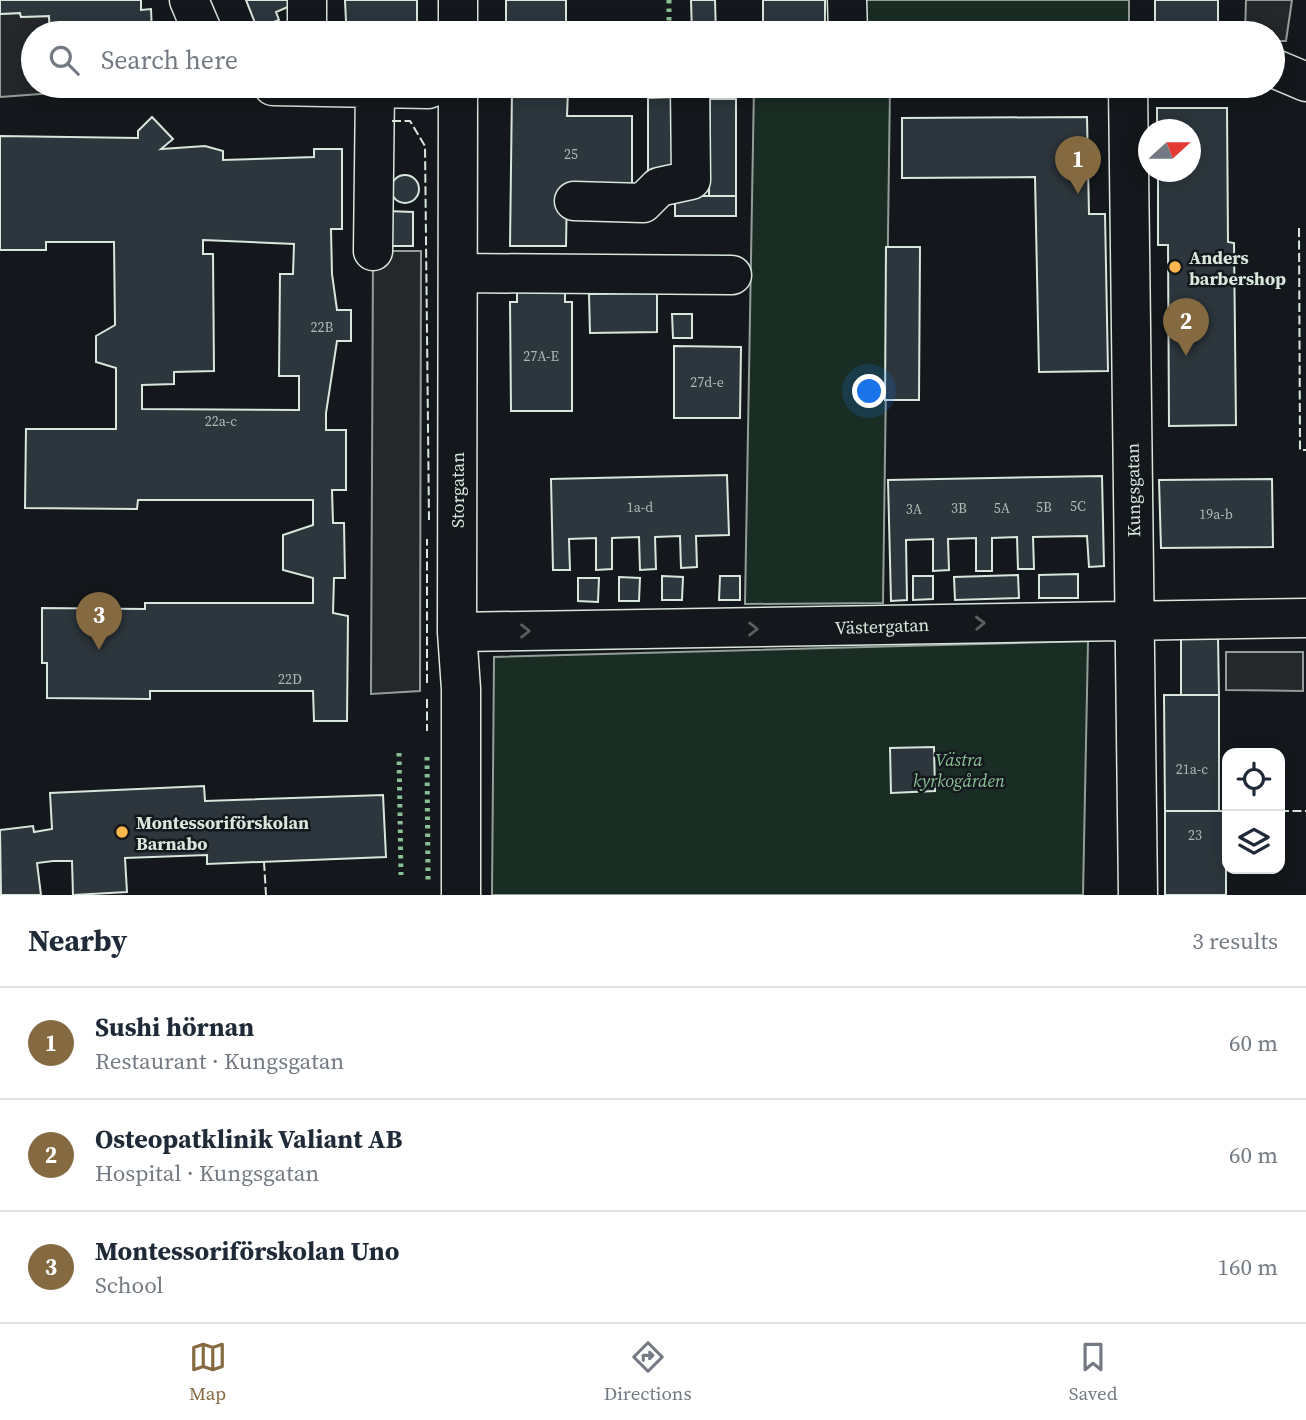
<!DOCTYPE html>
<html lang="en">
<head>
<meta charset="utf-8">
<style>
	:root { --surface:#fff; --page:#f6f6f7; --text:#1f2937; --muted:#747a83; --line:#e0e1e3; --accent:#846941 }
	body { margin:0; font-family:"Source Serif 4",serif; background:var(--page); color:var(--text) }
	.controls { position:absolute; right:21px; bottom:21px; display:grid; overflow:hidden; border-radius:14px; box-shadow:0 4px 18px #0003 }
	.controls button { width:63px; height:63px; display:grid; place-items:center; padding:0; border:0; border-bottom:2px solid var(--line); background:var(--surface); color:var(--text); font:35px sans-serif }
	.compass { position:absolute; left:1138px; top:119px; width:63px; height:63px; border-radius:50%; background:var(--surface); box-shadow:0 4px 18px #0003; rotate:69deg }
	.you { position:absolute; left:870px; top:392px; width:24px; height:24px; margin:-18px; border:5px solid #fff; border-radius:50%; background:#1a73e8; box-shadow:0 0 0 10px #1a73e833 }
	.badge { display:grid; place-items:center; width:46px; height:46px; border-radius:50%; background:var(--accent); color:#fff; font-size:23px; font-weight:700 }
	.pin { position:absolute; translate:-50% -58px; filter:drop-shadow(0 2px 4px #0008) }
	.pin::after { content:''; position:absolute; top:37px; width:24px; height:21px; background:inherit; clip-path:polygon(0 0,100% 0,50% 100%) }
	.list { margin:0; padding:0; list-style:none }
	h2 { display:flex; justify-content:space-between; align-items:center; height:91px; margin:0; padding:0 28px; font-size:30px }
	h2 small { font-size:23px; font-weight:400; color:var(--muted) }
	.list li { display:grid; grid-template-columns:46px 1fr auto; gap:21px; align-items:center; box-sizing:border-box; height:112px; padding:0 28px; border-top:2px solid var(--line) }
	.list b { display:block; font-size:26px; white-space:nowrap }
	.list p { margin:0; font-size:23px; white-space:nowrap; color:var(--muted) }
	.list em { font-size:23px; font-style:normal; color:var(--muted) }
	.icon { flex:none; width:38px; height:38px; fill:none; stroke:currentColor; stroke-width:2; stroke-linecap:round; stroke-linejoin:round }
	.map { position:relative; flex:none; width:1306px; height:895px; overflow:hidden }
	.search { position:absolute; background:var(--surface); box-shadow:0 4px 18px #0003; left:21px; right:21px; top:21px; height:77px; display:flex; align-items:center; gap:18px; box-sizing:border-box; padding:0 24px; border-radius:38px; color:var(--muted); font-size:26px }
	.sheet { height:427px; background:var(--surface) }
	nav { display:flex; justify-content:space-around; align-items:center; box-sizing:border-box; height:98px; border-top:2px solid var(--line); background:var(--surface); font-size:19px; color:var(--muted) }
	nav a { display:grid; justify-items:center; gap:4px }
	nav .on { color:var(--accent) }
	.map>svg:first-child { display:block }
</style>
</head>
<body>
<div class="map">
<svg width="1306" height="895" viewBox="0 0 1306 895">
	<rect width="100%" height="100%" fill="#14181c"/>
	<path fill="#1a2d24" stroke="#939e99" stroke-width="2" d="M850,0H1129V33H851Z
		M754,86H890L883,603L745,604Z
		M1088,641L1083,895H492L494,657Z"/>
	<path fill="#24282b" stroke="#939e99" stroke-width="2" d="M1246,0H1292L1286,41H1273V33H1245Z
		M20,13L21,17L49,16L50,33H33V86H148L0,97V14Z
		M373,251H421L420,691L371,694Z
		M1226,652H1303V691L1226,690Z"/>
	<path fill="#2c363c" stroke="#d8e6dc" stroke-width="2" fill-rule="evenodd" d="M0,0H141V10L151,9L152,33H50L49,16L21,17L20,13L0,14Z
		M246,0H293L295,4L276,12L279,20L257,28Z
		M345,0H417V22H346Z
		M506,0H566V33H506Z
		M691,0H715L716,33H692Z
		M763,0H825V33H763Z
		M1155,0H1218V33H1155Z
		M512,90L568,91L567,116H632V193L567,192L566,246H510Z
		M674,97L675,175H648V98Z
		M710,99H736V196H709Z
		M1157,108H1227L1228,242L1234,243L1236,425L1169,426L1168,245H1158V172H1190V130H1157Z
		M152,117L173,139L161,149L205,146L223,151V160L314,157V149H342V229H331L332,274L337,310H351V341H337L326,413V430H346V490H332L333,523H344L345,578H334L333,613L348,616L347,721H314L313,691H150V699L47,698V663H42V608L145,609V603H313V578L283,570V535L313,525V500H138L137,509L25,508L26,429H116V368L96,362V336L115,325L114,242H46V250H0V136L138,138V131ZM203,240L294,244L293,274H280L279,376H299V410L142,409V385L174,384V372L214,371L213,254H203Z
		M1087,117L1089,214H1105L1108,371L1039,372L1035,177L902,178V118Z
		M391 189a14 14 0 1 1 28 0a14 14 0 1 1-28 0Z
		M675,196H736V216H675Z
		M387,211L413,212V246H387Z
		M886,247H920L919,400H885Z
		M517,289H565V302H572V411H511L510,302H517Z
		M657,293V332L590,333L589,294Z
		M672,314H692V338H673Z
		M674,346L741,347L740,418H674Z
		M727,475L729,535L696,536L697,567L681,568L680,536L655,537L656,569L640,570L639,537L612,538V569L596,570V538L569,539L570,570H553L551,479Z
		M1102,476L1104,566L1089,567L1087,536L1033,537L1034,569H1018L1017,537L992,538V571H976V538L948,539L949,570L933,571V539L906,540L907,600L891,601L888,480Z
		M1272,479L1273,547L1161,548L1159,480Z
		M1078,574V598H1039V575Z
		M1018,575L1019,598L955,600L954,577Z
		M662,576L683,577L682,600H662Z
		M720,576H740V600H719Z
		M913,576H933V599L913,600Z
		M619,577L640,578L639,601H619Z
		M578,578H599L598,602L578,601Z
		M1218,638L1219,695H1181V639Z
		M1164,695H1219V811H1165Z
		M934,747L935,791L891,793L890,748Z
		M204,786L205,801L383,795L386,857L207,864V855L125,858L127,892L73,895L72,861H53L37,863L41,895H1L0,830L33,826L34,832L52,829L50,793Z
		M1165,811H1226V895H1165Z"/>
	<g fill="none" stroke-linecap="round" stroke-linejoin="round">
		<g stroke="#d8e6dc" stroke-width="41">
			<path id="minor" d="M189,0L203,33
				M307,0V33
				M458,0V33
				M847,0L848,33
				M1273,68L1306,82
				M273,86L428,89L436,86
				M458,86L457,632L461,689V895
				M1128,86L1138,895
				M574,201L643,203L659,187L691,180L690,86
				M373,251L375,88
				M458,273L732,275
				M457,632L1306,618"/>
		</g>
		<use href="#minor" stroke="#14181c" stroke-width="38"/>
		<path stroke="#8ac095" stroke-width="5" stroke-dasharray="3.5 5" stroke-linecap="butt" d="M669,0V33
			M399,753L401,875
			M427,757L428,880"/>
		<path stroke="#d8e6dc" stroke-width="2" stroke-dasharray="9 3.5" stroke-linecap="butt" d="M392,121H410L425,146L429,520
			M1299,228L1300,450H1306
			M427,683V539
			M427,699V731
			M1280,811H1306
			M264,862L266,895"/>
	</g>
	<defs><path id="oneway-chevron" d="M-2-3.5L2.5 0L-2 3.5" fill="none" stroke-width="1.6" stroke-linecap="round" stroke-linejoin="round" transform="scale(1.75)"/></defs>
	<g stroke="#59605f">
		<use href="#oneway-chevron" transform="translate(980 623) rotate(-2)"/>
		<use href="#oneway-chevron" transform="translate(753 629)"/>
		<use href="#oneway-chevron" transform="translate(525 631)"/>
	</g>
	<g fill="#ffb74d" stroke="#14181c" stroke-width="2.5">
		<circle cx="1175" cy="267" r="7"/>
		<circle cx="122" cy="832" r="7"/>
	</g>
	<g text-anchor="middle" dominant-baseline="central" stroke-width="5" stroke-linejoin="round" paint-order="stroke">
		<g font-size="14" fill="#adbab4">
			<text x="571" y="154">25</text>
			<text x="322" y="327">22B</text>
			<text x="541" y="356">27A-E</text>
			<text x="707" y="382">27d-e</text>
			<text x="221" y="421">22a-c</text>
			<text x="1078" y="506">5C</text>
			<text x="640" y="507">1a-d</text>
			<text x="1044" y="507">5B</text>
			<text x="959" y="508">3B</text>
			<text x="1002" y="508">5A</text>
			<text x="914" y="509">3A</text>
			<text x="1216" y="514">19a-b</text>
			<text x="290" y="679">22D</text>
			<text x="1192" y="769">21a-c</text>
			<text x="1195" y="835">23</text>
		</g>
		<g font-size="18" font-weight="bold" fill="#d8e6dc" stroke="#14181c" text-anchor="start">
			<text x="1189" y="257">Anders<tspan x="1189" dy="21">barbershop</tspan></text>
			<text x="136" y="822">Montessoriförskolan<tspan x="136" dy="21">Barnabo</tspan></text>
		</g>
		<g font-size="18" fill="#d8e6dc" stroke="#14181c">
			<text transform="translate(457 490) rotate(-90)">Storgatan</text>
			<text transform="translate(1133 490) rotate(-91)">Kungsgatan</text>
			<text transform="translate(882 626) rotate(-2)">Västergatan</text>
		</g>
		<g font-size="18" font-style="italic" fill="#8ac095" stroke="#14181c">
			<text x="959" y="759">Västra<tspan x="959" dy="21">kyrkogården</tspan></text>
		</g>
	</g>
</svg>
<div class="controls">
<button><svg class="icon" aria-label="locate" viewBox="0 0 24 24"><circle cx="12" cy="12" r="6"/><path d="M12 2v4M12 18v4M2 12h4M18 12h4"/></svg></button>
<button><svg class="icon" aria-label="layers" viewBox="0 0 24 24"><path d="M12 4l9 5-9 5-9-5zM3 14l9 5 9-5"/></svg></button>
</div>
<svg class="compass" viewBox="-18 -18 36 36"><path d="M0-13l5 13h-10z" fill="#e53935"/><path d="M0 13l5-13h-10z" fill="#747a83"/></svg>
<div class="you"></div>
<div class="pin badge" style="left:1078px;top:194px">1</div>
<div class="pin badge" style="left:1186px;top:356px">2</div>
<div class="pin badge" style="left:99px;top:650px">3</div>
<div class="search"><svg class="icon" aria-label="search" viewBox="0 0 24 24"><circle cx="10" cy="10" r="6"/><path d="M15 15l6 6"/></svg>Search here</div>
</div>
<section class="sheet">
<h2>Nearby<small>3 results</small></h2>
<ul class="list">
<li><span class="badge">1</span><div><b>Sushi hörnan</b><p>Restaurant · Kungsgatan</p></div><em>60 m</em></li>
<li><span class="badge">2</span><div><b>Osteopatklinik Valiant AB</b><p>Hospital · Kungsgatan</p></div><em>60 m</em></li>
<li><span class="badge">3</span><div><b>Montessoriförskolan Uno</b><p>School</p></div><em>160 m</em></li>
</ul>
</section>
<nav>
<a class="on"><svg class="icon" aria-label="map" viewBox="0 0 24 24"><path d="M3 6l6-2 6 2 6-2v14l-6 2-6-2-6 2zM9 4v14M15 6v14"/></svg>Map</a>
<a><svg class="icon" aria-label="directions" viewBox="0 0 24 24"><path d="M12 3l9 9-9 9-9-9zM9 14v-3h6M13 9l2 2-2 2"/></svg>Directions</a>
<a><svg class="icon" aria-label="saved" viewBox="0 0 24 24"><path d="M7 4h10v16l-5-4-5 4z"/></svg>Saved</a>
</nav>
</body>
</html>
